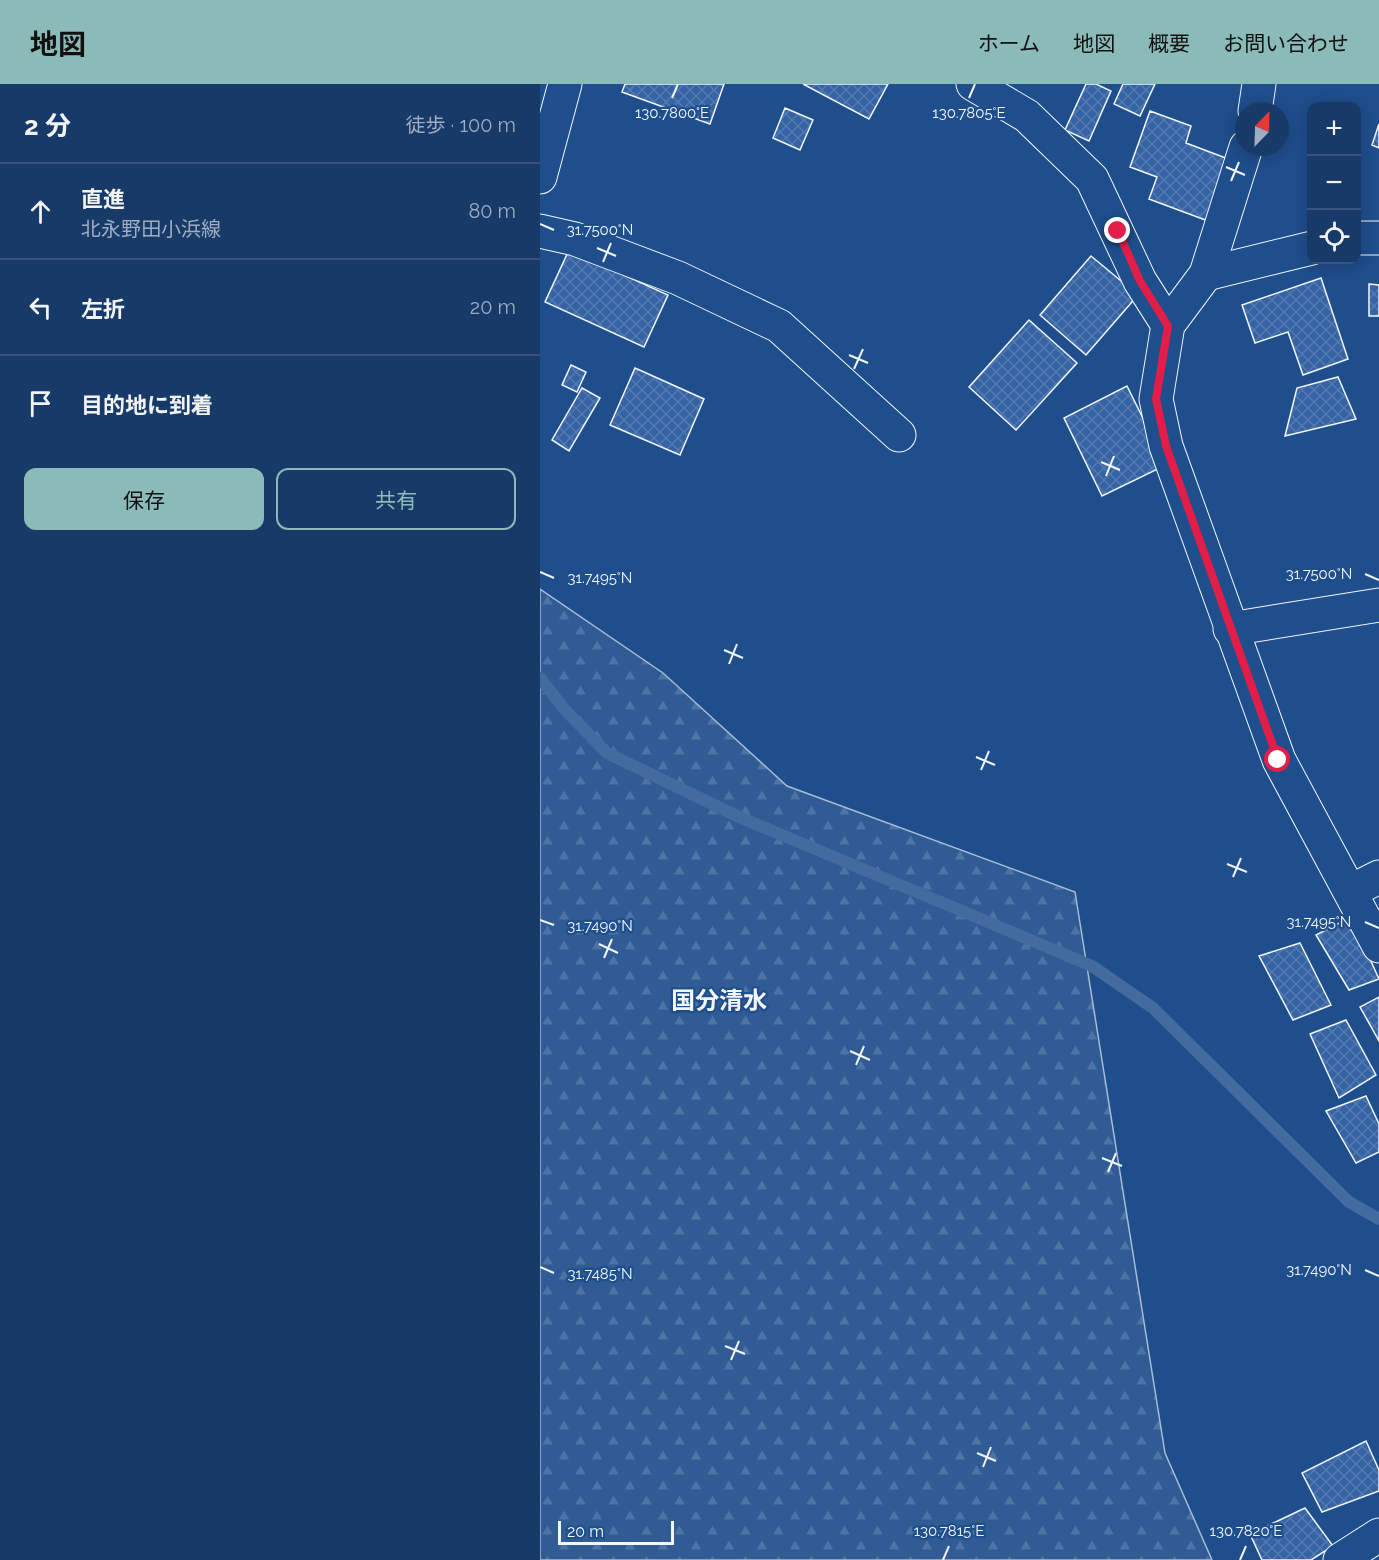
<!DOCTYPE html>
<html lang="ja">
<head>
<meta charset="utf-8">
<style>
	:root { --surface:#173a69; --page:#244571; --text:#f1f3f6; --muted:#9eadc0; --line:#36547d; --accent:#8bbbb9 }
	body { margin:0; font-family:Raleway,"Noto Sans JP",sans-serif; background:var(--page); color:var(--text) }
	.controls { position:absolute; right:18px; top:18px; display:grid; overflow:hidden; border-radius:12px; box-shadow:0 3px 15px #0003 }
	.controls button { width:54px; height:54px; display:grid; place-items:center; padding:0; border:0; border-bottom:2px solid var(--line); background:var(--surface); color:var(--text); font:30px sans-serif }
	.compass { position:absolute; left:695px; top:18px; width:54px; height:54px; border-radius:50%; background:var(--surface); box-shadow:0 3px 15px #0003; rotate:23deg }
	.scale { position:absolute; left:18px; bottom:15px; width:116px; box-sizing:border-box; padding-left:6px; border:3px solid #f2f6ff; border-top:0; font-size:16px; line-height:21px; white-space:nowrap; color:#f2f6ff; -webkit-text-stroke:4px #1f4e8c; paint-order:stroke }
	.stop { position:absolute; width:18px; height:18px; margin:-14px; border:4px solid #e11d48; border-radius:50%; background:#fff }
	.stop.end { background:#e11d48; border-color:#fff; box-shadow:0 2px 6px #0008 }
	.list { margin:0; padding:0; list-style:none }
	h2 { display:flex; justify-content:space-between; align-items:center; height:78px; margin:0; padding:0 24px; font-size:26px }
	h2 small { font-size:20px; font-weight:400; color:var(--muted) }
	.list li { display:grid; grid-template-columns:39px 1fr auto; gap:18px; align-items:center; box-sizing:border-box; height:96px; padding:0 24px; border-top:2px solid var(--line) }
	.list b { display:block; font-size:22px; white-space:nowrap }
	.list p { margin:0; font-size:20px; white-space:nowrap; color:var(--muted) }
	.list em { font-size:20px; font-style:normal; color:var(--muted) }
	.actions { display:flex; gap:12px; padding:18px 24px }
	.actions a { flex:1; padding:14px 0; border:2px solid var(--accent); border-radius:12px; text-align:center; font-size:21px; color:var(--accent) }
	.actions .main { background:var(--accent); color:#111 }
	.icon { flex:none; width:33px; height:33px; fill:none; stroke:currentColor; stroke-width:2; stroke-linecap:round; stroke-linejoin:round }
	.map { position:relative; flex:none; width:839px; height:1476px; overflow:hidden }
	header { display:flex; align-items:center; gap:36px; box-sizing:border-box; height:84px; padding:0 30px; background:var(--accent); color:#111 }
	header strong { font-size:28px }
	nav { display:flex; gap:33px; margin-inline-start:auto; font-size:21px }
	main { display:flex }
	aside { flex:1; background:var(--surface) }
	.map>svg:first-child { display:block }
</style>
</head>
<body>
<header>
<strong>地図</strong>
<nav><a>ホーム</a><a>地図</a><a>概要</a><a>お問い合わせ</a></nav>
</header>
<main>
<aside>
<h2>2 分<small>徒歩 · 100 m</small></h2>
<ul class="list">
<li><svg class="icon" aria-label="ahead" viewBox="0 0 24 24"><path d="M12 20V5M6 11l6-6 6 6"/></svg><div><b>直進</b><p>北永野田小浜線</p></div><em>80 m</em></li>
<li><svg class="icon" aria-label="left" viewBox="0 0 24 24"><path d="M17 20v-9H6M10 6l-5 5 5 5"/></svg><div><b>左折</b></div><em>20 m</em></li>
<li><svg class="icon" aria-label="arrive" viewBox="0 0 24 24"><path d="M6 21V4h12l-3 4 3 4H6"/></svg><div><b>目的地に到着</b></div></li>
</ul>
<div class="actions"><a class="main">保存</a><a>共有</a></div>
</aside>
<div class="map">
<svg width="839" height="1476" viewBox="0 0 839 1476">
	<defs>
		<pattern id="forest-firs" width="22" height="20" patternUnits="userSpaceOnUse" patternTransform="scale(1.5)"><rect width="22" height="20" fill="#305b95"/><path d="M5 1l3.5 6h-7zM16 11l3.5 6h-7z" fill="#4e73a5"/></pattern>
		<pattern id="building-cross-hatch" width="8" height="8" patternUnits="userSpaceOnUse" patternTransform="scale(1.5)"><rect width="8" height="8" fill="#3563a3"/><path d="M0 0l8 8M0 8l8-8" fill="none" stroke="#537ab1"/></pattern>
	</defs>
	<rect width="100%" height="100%" fill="#1f4e8c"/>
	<path fill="url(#forest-firs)" stroke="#a8bbd7" stroke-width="1.5" d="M0,505L123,589L247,702L535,808L625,1369L672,1476H0Z"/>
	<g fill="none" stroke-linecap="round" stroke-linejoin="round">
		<path stroke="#446ba0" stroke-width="12" d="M0,594L26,627L67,669L197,732L552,882L613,924L809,1118L839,1135"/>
	</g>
	<path fill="url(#building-cross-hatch)" stroke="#f2f6ff" stroke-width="1.5" d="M85,0H184L170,40L82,8Z
		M263,0H348L329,35Z
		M546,0H556L571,7L549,57L525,46Z
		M583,0H615L600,32L574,20Z
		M245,24L273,36L260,66L233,54Z
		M610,27L651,42L646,59L691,76L668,137L609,115L617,93L590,83Z
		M839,40V64L832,61Z
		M29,166L128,211L104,263L5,218Z
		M551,172L598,211L546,271L500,231Z
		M781,194L808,275L763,291L748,248L715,259L702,221Z
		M829,200L839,201V232H829Z
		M489,236L537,279L476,346L429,303Z
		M31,281L46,288L37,308L22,301Z
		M95,284L164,315L140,371L70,341Z
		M798,293L816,335L745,352L757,304Z
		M587,302L626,381L562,412L524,334Z
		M42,304L60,314L29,367L12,356Z
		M811,833L839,895L809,906L776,851Z
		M760,859L791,921L753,936L719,872Z
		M839,913V957L820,923Z
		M806,936L836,991L799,1014L770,950Z
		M826,1012L839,1040V1068L816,1079L786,1027Z
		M826,1357L839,1386V1407L782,1428L762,1389Z
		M765,1424L793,1462L771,1476H722L710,1450Z"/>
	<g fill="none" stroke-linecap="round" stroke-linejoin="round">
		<g stroke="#f2f6ff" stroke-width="35">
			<path id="minor" d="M433,0L487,32L552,95L600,197L628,241
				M0,93L25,0
				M0,147L35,155L138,194L239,242L359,351
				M816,154H839
				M666,190L772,164
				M690,545L839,521
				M811,807L839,793
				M800,1476L839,1451"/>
		</g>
		<g stroke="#f2f6ff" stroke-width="35">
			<path id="secondary" d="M715,27L719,0
				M706,63L666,190L628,241L616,315L626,362L739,676L839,862"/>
		</g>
		<use href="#minor" stroke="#1f4e8c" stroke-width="33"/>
		<use href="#secondary" stroke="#1f4e8c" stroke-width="33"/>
	</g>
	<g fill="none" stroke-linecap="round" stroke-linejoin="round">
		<path stroke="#e11d48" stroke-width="8" d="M578,147L600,197L628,242L616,315L626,362L738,676"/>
	</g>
	<path fill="none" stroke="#f2f6ff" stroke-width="2" d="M132,14L138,0M429,14L435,0M686,83L705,91M691,97L699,78M0,140L14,146M57,164L76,172M63,178L71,159M309,271L328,279M314,285L323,265M561,378L580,386M566,392L574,372M0,488L14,494M825,490L839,496M184,566L203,574M189,580L197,560M436,673L455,681M441,686L449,667M687,780L707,788M693,793L701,774M0,836L14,841M825,838L839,844M59,860L78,869M64,874L72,855M310,967L330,976M316,981L324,962M562,1074L582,1082M568,1088L576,1069M0,1183L14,1189M825,1186L839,1192M185,1262L205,1270M191,1276L199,1257M437,1369L456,1377M443,1383L451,1363M403,1476L409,1462M700,1476L706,1462"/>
	<g text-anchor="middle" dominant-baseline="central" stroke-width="4.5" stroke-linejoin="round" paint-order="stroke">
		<g font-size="24" font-weight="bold" fill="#f2f6ff" stroke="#1f4e8c">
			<text x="179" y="916">国分清水</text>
		</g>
	</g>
	<g font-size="15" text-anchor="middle" fill="#f2f6ff" stroke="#1f4e8c" stroke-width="4.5" stroke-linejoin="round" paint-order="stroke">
		<text x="132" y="34">130.7800°E</text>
		<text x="429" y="34">130.7805°E</text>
		<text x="60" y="151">31.7500°N</text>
		<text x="779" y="495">31.7500°N</text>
		<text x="60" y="499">31.7495°N</text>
		<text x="779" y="843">31.7495°N</text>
		<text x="60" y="847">31.7490°N</text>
		<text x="779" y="1191">31.7490°N</text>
		<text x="60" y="1195">31.7485°N</text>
		<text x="409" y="1452">130.7815°E</text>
		<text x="706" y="1452">130.7820°E</text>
	</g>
</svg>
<div class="controls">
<button>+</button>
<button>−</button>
<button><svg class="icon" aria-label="locate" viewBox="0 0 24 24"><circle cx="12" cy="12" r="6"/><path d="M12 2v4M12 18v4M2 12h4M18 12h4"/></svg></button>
</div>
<svg class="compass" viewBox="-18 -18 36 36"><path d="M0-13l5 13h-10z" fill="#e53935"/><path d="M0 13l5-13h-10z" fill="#9eadc0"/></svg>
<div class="scale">20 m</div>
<div class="stop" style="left:738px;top:676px"></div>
<div class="stop end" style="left:578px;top:147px"></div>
</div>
</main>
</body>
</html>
